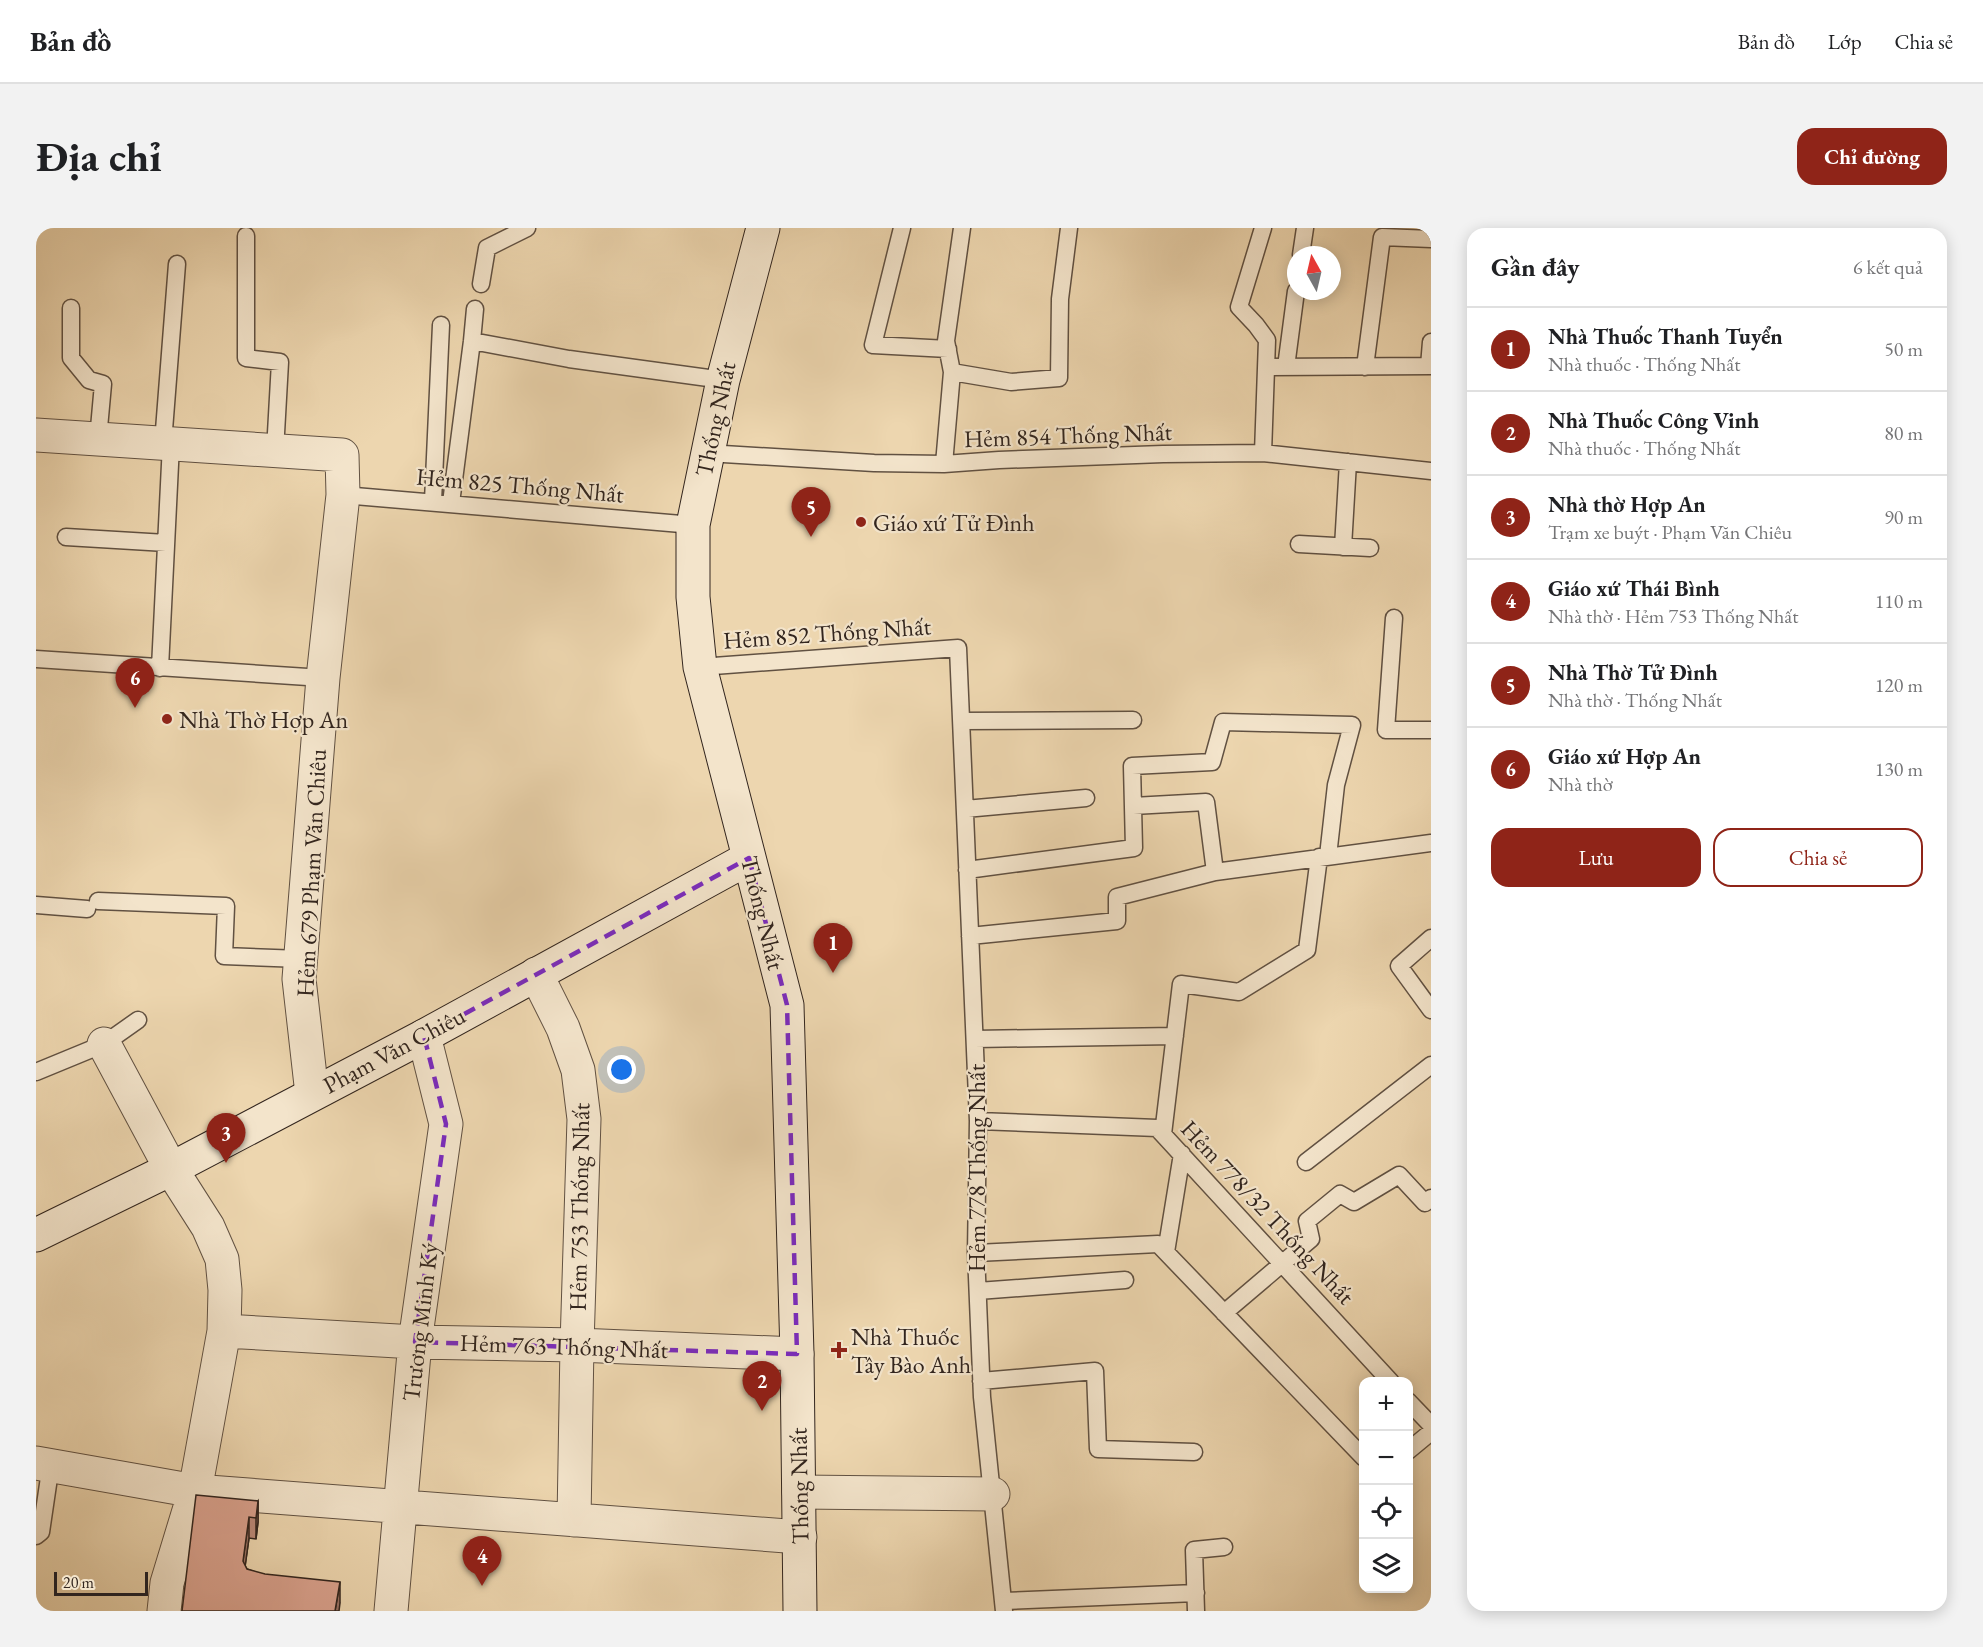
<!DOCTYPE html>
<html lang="vi">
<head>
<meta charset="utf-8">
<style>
	:root { --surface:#fff; --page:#f2f2f2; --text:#202124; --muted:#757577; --line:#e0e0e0; --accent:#8f2418 }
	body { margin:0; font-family:"EB Garamond",serif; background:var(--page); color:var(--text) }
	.controls { position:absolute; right:18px; bottom:18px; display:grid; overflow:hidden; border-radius:12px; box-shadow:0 3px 15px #0003 }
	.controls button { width:54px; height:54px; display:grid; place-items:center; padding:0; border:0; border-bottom:2px solid var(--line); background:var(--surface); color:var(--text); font:30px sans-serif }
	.compass { position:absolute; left:1251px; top:18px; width:54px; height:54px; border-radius:50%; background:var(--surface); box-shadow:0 3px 15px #0003; rotate:352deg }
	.scale { position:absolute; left:18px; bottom:15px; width:94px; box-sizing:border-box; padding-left:6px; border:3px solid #32251e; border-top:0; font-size:16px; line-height:21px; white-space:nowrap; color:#32251e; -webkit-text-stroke:4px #f3e4cb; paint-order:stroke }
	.you { position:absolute; left:586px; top:842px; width:21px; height:21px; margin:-15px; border:4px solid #fff; border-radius:50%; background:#1a73e8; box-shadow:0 0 0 9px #1a73e833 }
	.badge { display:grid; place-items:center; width:39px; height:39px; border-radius:50%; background:var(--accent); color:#fff; font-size:20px; font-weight:700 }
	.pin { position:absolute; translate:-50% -50px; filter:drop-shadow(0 2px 3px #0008) }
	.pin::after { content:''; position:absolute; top:32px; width:21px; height:18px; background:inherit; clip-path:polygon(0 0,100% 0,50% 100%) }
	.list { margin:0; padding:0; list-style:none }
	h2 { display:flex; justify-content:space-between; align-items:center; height:78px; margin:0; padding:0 24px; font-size:26px }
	h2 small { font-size:20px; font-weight:400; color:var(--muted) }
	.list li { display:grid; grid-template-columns:39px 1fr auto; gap:18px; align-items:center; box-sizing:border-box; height:84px; padding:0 24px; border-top:2px solid var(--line) }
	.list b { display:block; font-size:22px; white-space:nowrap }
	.list p { margin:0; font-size:20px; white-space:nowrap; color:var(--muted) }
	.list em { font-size:20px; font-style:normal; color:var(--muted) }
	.actions { display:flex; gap:12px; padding:18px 24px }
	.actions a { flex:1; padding:14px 0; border:2px solid var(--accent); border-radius:18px; text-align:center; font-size:21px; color:var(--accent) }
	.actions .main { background:var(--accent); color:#fff }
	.icon { flex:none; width:33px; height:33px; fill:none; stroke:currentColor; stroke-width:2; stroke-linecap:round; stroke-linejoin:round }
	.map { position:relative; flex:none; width:1395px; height:1383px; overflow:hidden; border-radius:18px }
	header { display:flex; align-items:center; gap:36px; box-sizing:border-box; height:84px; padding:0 30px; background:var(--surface); border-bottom:2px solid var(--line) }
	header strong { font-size:28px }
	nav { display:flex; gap:33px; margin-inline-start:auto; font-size:21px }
	.intro { display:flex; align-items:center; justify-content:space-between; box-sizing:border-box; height:144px; padding:0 36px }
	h1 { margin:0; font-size:42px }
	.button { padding:15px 27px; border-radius:18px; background:var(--accent); color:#fff; font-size:21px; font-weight:700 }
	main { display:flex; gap:36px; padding:0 36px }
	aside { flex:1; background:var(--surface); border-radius:18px; box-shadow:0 3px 15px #0003 }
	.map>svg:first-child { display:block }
</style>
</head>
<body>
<header>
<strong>Bản đồ</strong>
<nav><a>Bản đồ</a><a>Lớp</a><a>Chia sẻ</a></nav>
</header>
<div class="intro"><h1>Địa chỉ</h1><a class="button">Chỉ đường</a></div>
<main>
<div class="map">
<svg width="1395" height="1383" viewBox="0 0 1395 1383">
	<rect width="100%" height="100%" fill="#edd6af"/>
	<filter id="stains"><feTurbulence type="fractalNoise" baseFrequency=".00333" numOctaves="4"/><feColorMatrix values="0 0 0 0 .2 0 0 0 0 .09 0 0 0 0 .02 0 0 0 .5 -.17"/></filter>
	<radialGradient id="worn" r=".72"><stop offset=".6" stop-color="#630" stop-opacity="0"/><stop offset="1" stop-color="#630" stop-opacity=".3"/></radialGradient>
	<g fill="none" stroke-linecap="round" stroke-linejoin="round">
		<g stroke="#615142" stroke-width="19">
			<path id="service" d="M866,0L837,117L912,121
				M1227,0L1203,79L1220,97L1231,112L1227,225
				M210,8V130L244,134L239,223
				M1265,27L1269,0
				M445,56L451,20L491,0
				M35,80V130L53,152L67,156L62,211
				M436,113L533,131L687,152
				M1393,138L1395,114
				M1231,139L1395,138
				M1250,139L1260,63
				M1329,139L1346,9L1395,11
				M916,144L975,154L1023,150L1024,71L1033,0
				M127,215L141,36
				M671,225L838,235L908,236L963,232L1127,226L1227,225L1395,243
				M908,236L916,144L910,113L926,0
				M307,267L657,297
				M397,273L405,97
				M415,275L436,113L439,81
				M30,309L130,315
				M1263,316L1334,320
				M1307,319L1312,234
				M1358,390L1350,502H1395
				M0,431L287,450
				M664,439L922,420L942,893L940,1025L946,1169L968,1383
				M124,440L135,216
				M925,493L1097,492
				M1097,578L1170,574L1179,644
				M929,581L1050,570
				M931,642L1098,620L1096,538L1176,534L1187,494L1316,497L1300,557L1292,628
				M62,673L190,678L188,728L265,731
				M0,677L51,681
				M934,708L1081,693V669L1179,644L1395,615
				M1395,710L1363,738L1395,782
				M939,811L1139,808
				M0,844L68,816L102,792
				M942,893L1121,900L1355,1154
				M1127,906L1145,756L1203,764L1271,722L1283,629
				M1270,934L1395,837
				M1130,1024L1146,926
				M940,1025L1122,1016L1328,1230
				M942,1063L1089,1052
				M1188,1085L1275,1011L1271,993L1304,966L1318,974L1363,947L1389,975L1395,970
				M945,1153L1059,1143L1062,1221L1158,1224
				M1372,1173L1395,1197
				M1372,1223L1395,1204
				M0,1308L5,1304L15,1236
				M968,1373L1160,1365
				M1160,1383L1158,1322L1188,1319"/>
		</g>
		<g stroke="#615142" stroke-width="35">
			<path id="minor" d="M0,207L306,227L307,267L287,450L263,751L276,866
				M500,746L527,800L542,842L548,891L541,1117L538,1292
				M68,816L135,941L172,999L186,1031L189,1062L188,1103L159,1263L131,1355L128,1383
				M188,1103L379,1114L541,1117L761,1126
				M0,1235L159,1263L764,1309
				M763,1264L957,1266
				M355,1383L379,1114L410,896L388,808"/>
		</g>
		<g stroke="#32251e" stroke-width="35">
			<path id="secondary" d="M727,0L687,152L657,297V369L664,439L751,777L761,1126L764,1383
				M0,1007L135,941L388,808L713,630"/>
		</g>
		<use href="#service" stroke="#f3e4cb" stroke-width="16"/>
		<use href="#minor" stroke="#f3e4cb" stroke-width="33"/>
		<use href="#secondary" stroke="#f3e4cb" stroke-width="33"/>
	</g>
	<path fill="#bb8a79" stroke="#32251e" stroke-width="1.5" d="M222,1273V1294L220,1311L213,1310L209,1338L211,1341L304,1375L146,1383Z"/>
	<path fill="#987163" stroke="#32251e" stroke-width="1.5" d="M222,1273V1294L220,1311V1290Z
		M213,1289V1310L207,1354V1333Z
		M304,1354V1375L303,1383H299Z"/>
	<path fill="#d9a18d" stroke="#32251e" stroke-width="1.5" d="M160,1267L222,1273L220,1290L213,1289L207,1333L211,1341L229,1346L304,1354L299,1383H146Z"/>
	<path fill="none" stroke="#7b2cbf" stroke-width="4.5" stroke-dasharray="12 8" stroke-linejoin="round" d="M713,630L751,777L761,1126L379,1114L410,896L388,808Z"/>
	<g fill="#8f2418" stroke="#f3e4cb" stroke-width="2">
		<circle cx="825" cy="294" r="6"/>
		<circle cx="131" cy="491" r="6"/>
		<path d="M800 1113h6v6h6v6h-6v6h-6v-6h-6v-6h6z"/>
	</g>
	<g text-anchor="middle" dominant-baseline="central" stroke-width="4.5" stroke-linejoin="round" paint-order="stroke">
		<g font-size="24" fill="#32251e" stroke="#f3e4cb">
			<text transform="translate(679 191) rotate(-78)">Thống Nhất</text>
			<text transform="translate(1032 207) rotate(-2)">Hẻm 854 Thống Nhất</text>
			<text transform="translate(484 257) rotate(5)">Hẻm 825 Thống Nhất</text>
			<text transform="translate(791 405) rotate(-4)">Hẻm 852 Thống Nhất</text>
			<text transform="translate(275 645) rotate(-87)">Hẻm 679 Phạm Văn Chiêu</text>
			<text transform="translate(727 685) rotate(76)">Thống Nhất</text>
			<text transform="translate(358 822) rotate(-28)">Phạm Văn Chiêu</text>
			<text transform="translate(940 940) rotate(-90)">Hẻm 778 Thống Nhất</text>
			<text transform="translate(543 979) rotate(-89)">Hẻm 753 Thống Nhất</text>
			<text transform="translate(1232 984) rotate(47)">Hẻm 778/32 Thống Nhất</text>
			<text transform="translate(384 1094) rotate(-83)">Trương Minh Ký</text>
			<text transform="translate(528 1118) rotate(2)">Hẻm 763 Thống Nhất</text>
			<text transform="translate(763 1258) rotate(-91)">Thống Nhất</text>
		</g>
		<g font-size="24" fill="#32251e" stroke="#f3e4cb" text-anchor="start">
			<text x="837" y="294">Giáo xứ Tử Đình</text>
			<text x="143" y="491">Nhà Thờ Hợp An</text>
			<text x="815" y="1108">Nhà Thuốc<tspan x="815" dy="28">Tây Bào Anh</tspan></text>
		</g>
	</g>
	<rect width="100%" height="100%" filter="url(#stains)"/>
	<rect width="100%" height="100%" fill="url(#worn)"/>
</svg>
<div class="controls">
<button>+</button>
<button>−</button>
<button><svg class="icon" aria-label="locate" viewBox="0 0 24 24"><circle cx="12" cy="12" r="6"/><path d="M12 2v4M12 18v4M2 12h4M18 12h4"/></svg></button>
<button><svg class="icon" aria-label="layers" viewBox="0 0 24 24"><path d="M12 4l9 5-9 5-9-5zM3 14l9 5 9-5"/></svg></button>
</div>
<svg class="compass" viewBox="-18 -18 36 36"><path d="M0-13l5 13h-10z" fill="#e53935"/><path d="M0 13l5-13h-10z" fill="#757577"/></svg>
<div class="scale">20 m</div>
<div class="you"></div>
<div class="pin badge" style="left:797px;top:745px">1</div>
<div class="pin badge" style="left:726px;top:1183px">2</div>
<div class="pin badge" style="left:190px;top:935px">3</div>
<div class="pin badge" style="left:446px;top:1358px">4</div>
<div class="pin badge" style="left:775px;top:309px">5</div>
<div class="pin badge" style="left:99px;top:480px">6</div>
</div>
<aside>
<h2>Gần đây<small>6 kết quả</small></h2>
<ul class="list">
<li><span class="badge">1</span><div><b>Nhà Thuốc Thanh Tuyển</b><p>Nhà thuốc · Thống Nhất</p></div><em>50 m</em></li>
<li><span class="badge">2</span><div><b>Nhà Thuốc Công Vinh</b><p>Nhà thuốc · Thống Nhất</p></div><em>80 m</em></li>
<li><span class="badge">3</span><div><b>Nhà thờ Hợp An</b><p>Trạm xe buýt · Phạm Văn Chiêu</p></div><em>90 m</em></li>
<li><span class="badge">4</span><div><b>Giáo xứ Thái Bình</b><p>Nhà thờ · Hẻm 753 Thống Nhất</p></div><em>110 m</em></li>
<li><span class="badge">5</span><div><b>Nhà Thờ Tử Đình</b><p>Nhà thờ · Thống Nhất</p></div><em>120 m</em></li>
<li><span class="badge">6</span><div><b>Giáo xứ Hợp An</b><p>Nhà thờ</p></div><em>130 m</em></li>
</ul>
<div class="actions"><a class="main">Lưu</a><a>Chia sẻ</a></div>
</aside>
</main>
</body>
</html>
